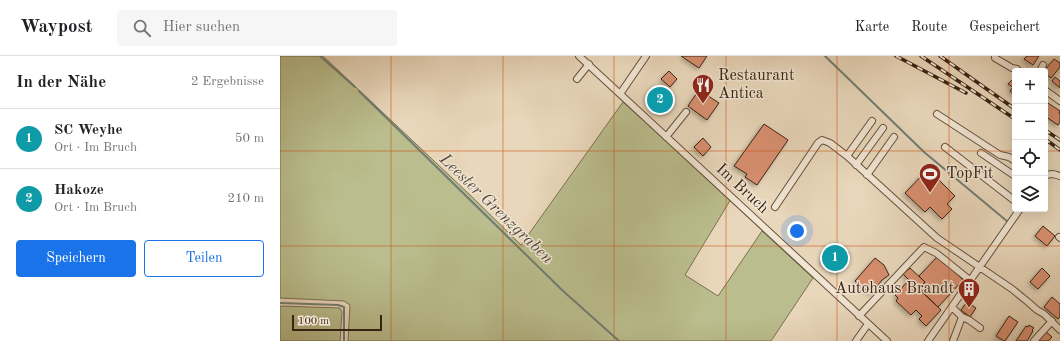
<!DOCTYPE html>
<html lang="de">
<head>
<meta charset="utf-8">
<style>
	:root { --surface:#fff; --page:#f6f6f6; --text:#202124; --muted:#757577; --line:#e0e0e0; --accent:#1a73e8 }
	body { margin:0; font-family:"Old Standard TT",serif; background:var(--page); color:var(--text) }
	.controls { position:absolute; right:12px; top:12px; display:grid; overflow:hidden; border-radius:4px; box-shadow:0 4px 16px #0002 }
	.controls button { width:36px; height:36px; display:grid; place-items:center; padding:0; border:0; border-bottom:1px solid var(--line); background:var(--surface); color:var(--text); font:20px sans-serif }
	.scale { position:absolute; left:12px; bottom:10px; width:90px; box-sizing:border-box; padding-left:4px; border:2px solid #392313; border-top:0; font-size:11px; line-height:14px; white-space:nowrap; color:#392313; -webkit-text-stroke:3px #f1e5d3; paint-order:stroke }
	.you { position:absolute; left:517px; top:175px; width:14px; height:14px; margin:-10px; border:3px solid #fff; border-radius:50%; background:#1a73e8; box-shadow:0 0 0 6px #1a73e833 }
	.badge { display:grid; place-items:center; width:26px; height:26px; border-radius:50%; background:var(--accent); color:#fff; font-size:13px; font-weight:700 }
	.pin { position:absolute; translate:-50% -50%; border:2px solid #fff; box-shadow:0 1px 4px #0006 }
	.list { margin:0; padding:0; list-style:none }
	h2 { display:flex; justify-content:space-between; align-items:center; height:52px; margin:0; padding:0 16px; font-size:17px }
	h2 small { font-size:13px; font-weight:400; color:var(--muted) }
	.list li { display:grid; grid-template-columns:26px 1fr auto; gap:12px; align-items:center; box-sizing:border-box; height:60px; padding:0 16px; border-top:1px solid var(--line) }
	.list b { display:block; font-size:15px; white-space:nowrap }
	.list p { margin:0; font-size:13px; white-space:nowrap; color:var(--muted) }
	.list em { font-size:13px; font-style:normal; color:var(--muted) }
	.actions { display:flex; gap:8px; padding:12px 16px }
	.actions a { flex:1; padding:9px 0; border:1px solid var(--accent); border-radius:4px; text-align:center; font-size:14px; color:var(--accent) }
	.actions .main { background:var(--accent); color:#fff }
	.icon { flex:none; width:22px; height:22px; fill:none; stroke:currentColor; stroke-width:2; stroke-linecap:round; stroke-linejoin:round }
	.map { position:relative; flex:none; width:780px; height:285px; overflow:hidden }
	header { display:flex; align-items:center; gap:24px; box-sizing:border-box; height:56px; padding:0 20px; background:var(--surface); border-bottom:1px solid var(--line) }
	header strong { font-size:19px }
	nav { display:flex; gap:22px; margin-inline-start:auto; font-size:14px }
	.search { width:280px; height:36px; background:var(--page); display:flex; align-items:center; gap:10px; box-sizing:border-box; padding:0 14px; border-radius:4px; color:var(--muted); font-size:15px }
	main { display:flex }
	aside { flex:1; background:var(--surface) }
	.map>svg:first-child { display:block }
</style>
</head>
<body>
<header>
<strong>Waypost</strong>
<div class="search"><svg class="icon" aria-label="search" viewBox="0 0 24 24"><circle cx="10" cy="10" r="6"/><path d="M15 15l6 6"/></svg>Hier suchen</div>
<nav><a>Karte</a><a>Route</a><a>Gespeichert</a></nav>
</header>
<main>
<aside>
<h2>In der Nähe<small>2 Ergebnisse</small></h2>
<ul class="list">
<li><span class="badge" style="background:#0f9aa8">1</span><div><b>SC Weyhe</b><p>Ort · Im Bruch</p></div><em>50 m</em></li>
<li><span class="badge" style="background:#0f9aa8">2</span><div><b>Hakoze</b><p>Ort · Im Bruch</p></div><em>210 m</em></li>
</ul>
<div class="actions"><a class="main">Speichern</a><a>Teilen</a></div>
</aside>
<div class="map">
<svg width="780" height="285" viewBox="0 0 780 285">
	<defs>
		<filter id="shadow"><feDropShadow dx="-2" dy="2" stdDeviation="2" flood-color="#0004"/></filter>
	</defs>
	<rect width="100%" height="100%" fill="#e9d7bb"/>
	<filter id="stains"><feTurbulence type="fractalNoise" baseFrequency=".005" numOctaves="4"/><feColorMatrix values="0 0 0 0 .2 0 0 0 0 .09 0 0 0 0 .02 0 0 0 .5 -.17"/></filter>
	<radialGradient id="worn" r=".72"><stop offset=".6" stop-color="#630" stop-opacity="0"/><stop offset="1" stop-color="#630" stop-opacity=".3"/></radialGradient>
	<path fill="#babd8d" stroke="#7a7050" d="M0,0H43L190,139L241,189L343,46L451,143L405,219L438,240L482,175L533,222L491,285H68L70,249L64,245L0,242Z
		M0,250L60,252L62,256L60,285H0Z"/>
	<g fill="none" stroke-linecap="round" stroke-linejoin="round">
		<path stroke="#717d73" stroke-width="2" d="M40,0L75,31
			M545,0L644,96L728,166
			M79,35L282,234L339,285
			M0,247L58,249L64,251V285"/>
	</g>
	<path fill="#d88f6f" stroke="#392313" filter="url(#shadow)" d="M401,0H427L419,12Z
		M747,0H759L753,9L744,3Z
		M774,3L780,7V11L771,22L765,17L764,15Z
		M389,15L397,23L390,31L381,23Z
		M775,21L780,25V32L772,25Z
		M732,24L735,26V39L730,35L733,31L728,28Z
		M375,32L392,48L384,56L367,41Z
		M419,34L439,47L427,64L408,50Z
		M765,45L780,55L779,57H780V66L778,69L765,60Z
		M484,68L508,84L477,129L465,121L467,118L454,110Z
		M423,82L431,91L423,100L414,91Z
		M648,113L675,140L667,148L672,153L662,163L650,151L645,156L625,137Z
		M763,170L775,180L767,190L755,180Z
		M554,187L569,197L557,216L541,206Z
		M658,200L683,224L658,251L639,233L645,226L639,220Z
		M595,202L604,209L609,219L602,224L591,238L575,225Z
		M630,212L645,226L639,233L661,254L646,270L639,263L642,260L636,254L631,259L616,245L618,242L615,239L629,224L623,218Z
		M762,212L770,220L758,233L750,226Z
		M772,241L780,248V261L778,263L764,251Z
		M687,246L696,252L690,261L681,254Z
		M729,260L738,266L725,285H724L716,280Z
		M749,269L754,272L752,274L753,275L747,285H736L746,270L748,271Z
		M765,275L772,281L768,285H756Z"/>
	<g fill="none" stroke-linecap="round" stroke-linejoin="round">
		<g stroke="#65503d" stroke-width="8">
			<path id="minor" d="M299,0L607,285
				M715,0V2L732,12L737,13L739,15
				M760,15L763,9
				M297,23L309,8
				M765,34L780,45
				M340,38L366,0
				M657,58L720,99L729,101L735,105
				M386,81L406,56
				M665,91L735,145
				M701,97L735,120
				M567,100L592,65
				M576,109L603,72
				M587,119L614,81
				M765,119L773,118L780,120
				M495,151L538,87L542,84L550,87L567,100L657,182L732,233L748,246L757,254L764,258L780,274
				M779,181L780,182
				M672,251L682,261L689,264L700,272
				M579,260L644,191L656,197L691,225
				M576,285L588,268
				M648,285L740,153
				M673,285L682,261
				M754,285L772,265"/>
		</g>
		<use href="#minor" stroke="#f1e5d3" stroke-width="6"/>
		<g stroke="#392313" stroke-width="3.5">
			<path id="rail" d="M616,0L686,37
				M641,0L735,63
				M660,0L735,53
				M765,74L780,84
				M765,83L780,94"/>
		</g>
		<use href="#rail" stroke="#f1e5d3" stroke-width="2" stroke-dasharray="6" stroke-linecap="butt"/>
	</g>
	<path fill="none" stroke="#ce510d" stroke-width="1" stroke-opacity="0.55" d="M111,0V285M223,0V285M334,0V285M446,0V285M557,0V285M669,0V285M0,95H735M765,95H780M0,190H780"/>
	<defs>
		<g id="restaurant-pin" transform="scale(1.15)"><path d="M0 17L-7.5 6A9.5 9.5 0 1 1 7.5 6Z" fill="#8f2418" stroke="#f1e5d3"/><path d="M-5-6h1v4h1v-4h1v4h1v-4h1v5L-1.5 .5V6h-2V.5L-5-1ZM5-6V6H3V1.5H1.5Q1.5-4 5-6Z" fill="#fff"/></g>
		<g id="stadium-pin" transform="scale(1.15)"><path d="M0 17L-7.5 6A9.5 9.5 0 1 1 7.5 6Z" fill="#8f2418" stroke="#f1e5d3"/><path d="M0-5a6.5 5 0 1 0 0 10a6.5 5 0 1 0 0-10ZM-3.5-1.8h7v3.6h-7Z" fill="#fff"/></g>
		<g id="building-pin" transform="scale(1.15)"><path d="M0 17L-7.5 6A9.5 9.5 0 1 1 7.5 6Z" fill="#8f2418" stroke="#f1e5d3"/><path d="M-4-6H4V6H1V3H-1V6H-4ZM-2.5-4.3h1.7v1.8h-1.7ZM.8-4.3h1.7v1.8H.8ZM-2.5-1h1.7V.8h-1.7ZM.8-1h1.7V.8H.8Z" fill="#fff"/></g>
	</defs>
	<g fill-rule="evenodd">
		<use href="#restaurant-pin" x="423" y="29"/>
		<use href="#stadium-pin" x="650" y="118"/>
		<use href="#building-pin" x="689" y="233"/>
	</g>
	<g text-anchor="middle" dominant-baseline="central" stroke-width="3" stroke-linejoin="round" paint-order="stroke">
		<g font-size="16" fill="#392313" stroke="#f1e5d3" text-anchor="start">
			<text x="438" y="20">Restaurant<tspan x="438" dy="18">Antica</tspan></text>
			<text x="666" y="118">TopFit</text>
			<text x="674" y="233" text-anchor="end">Autohaus Brandt</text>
		</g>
		<g font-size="16" fill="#392313" stroke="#f1e5d3">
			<text transform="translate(462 133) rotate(43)">Im Bruch</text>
		</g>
		<g font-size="17" font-style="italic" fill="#50483b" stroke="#f1e5d3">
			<text transform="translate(216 153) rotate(44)">Leester Grenzgraben</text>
		</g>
	</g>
	<rect width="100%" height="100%" filter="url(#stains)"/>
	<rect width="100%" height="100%" fill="url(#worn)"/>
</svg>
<div class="controls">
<button>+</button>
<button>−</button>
<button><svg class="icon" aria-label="locate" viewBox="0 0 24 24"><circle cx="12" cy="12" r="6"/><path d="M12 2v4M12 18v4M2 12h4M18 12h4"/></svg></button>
<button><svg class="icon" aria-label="layers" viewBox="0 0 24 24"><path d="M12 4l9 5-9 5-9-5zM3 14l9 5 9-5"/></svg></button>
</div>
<div class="scale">100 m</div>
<div class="you"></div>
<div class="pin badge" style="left:555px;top:202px;background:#0f9aa8">1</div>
<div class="pin badge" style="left:380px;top:44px;background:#0f9aa8">2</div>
</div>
</main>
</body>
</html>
